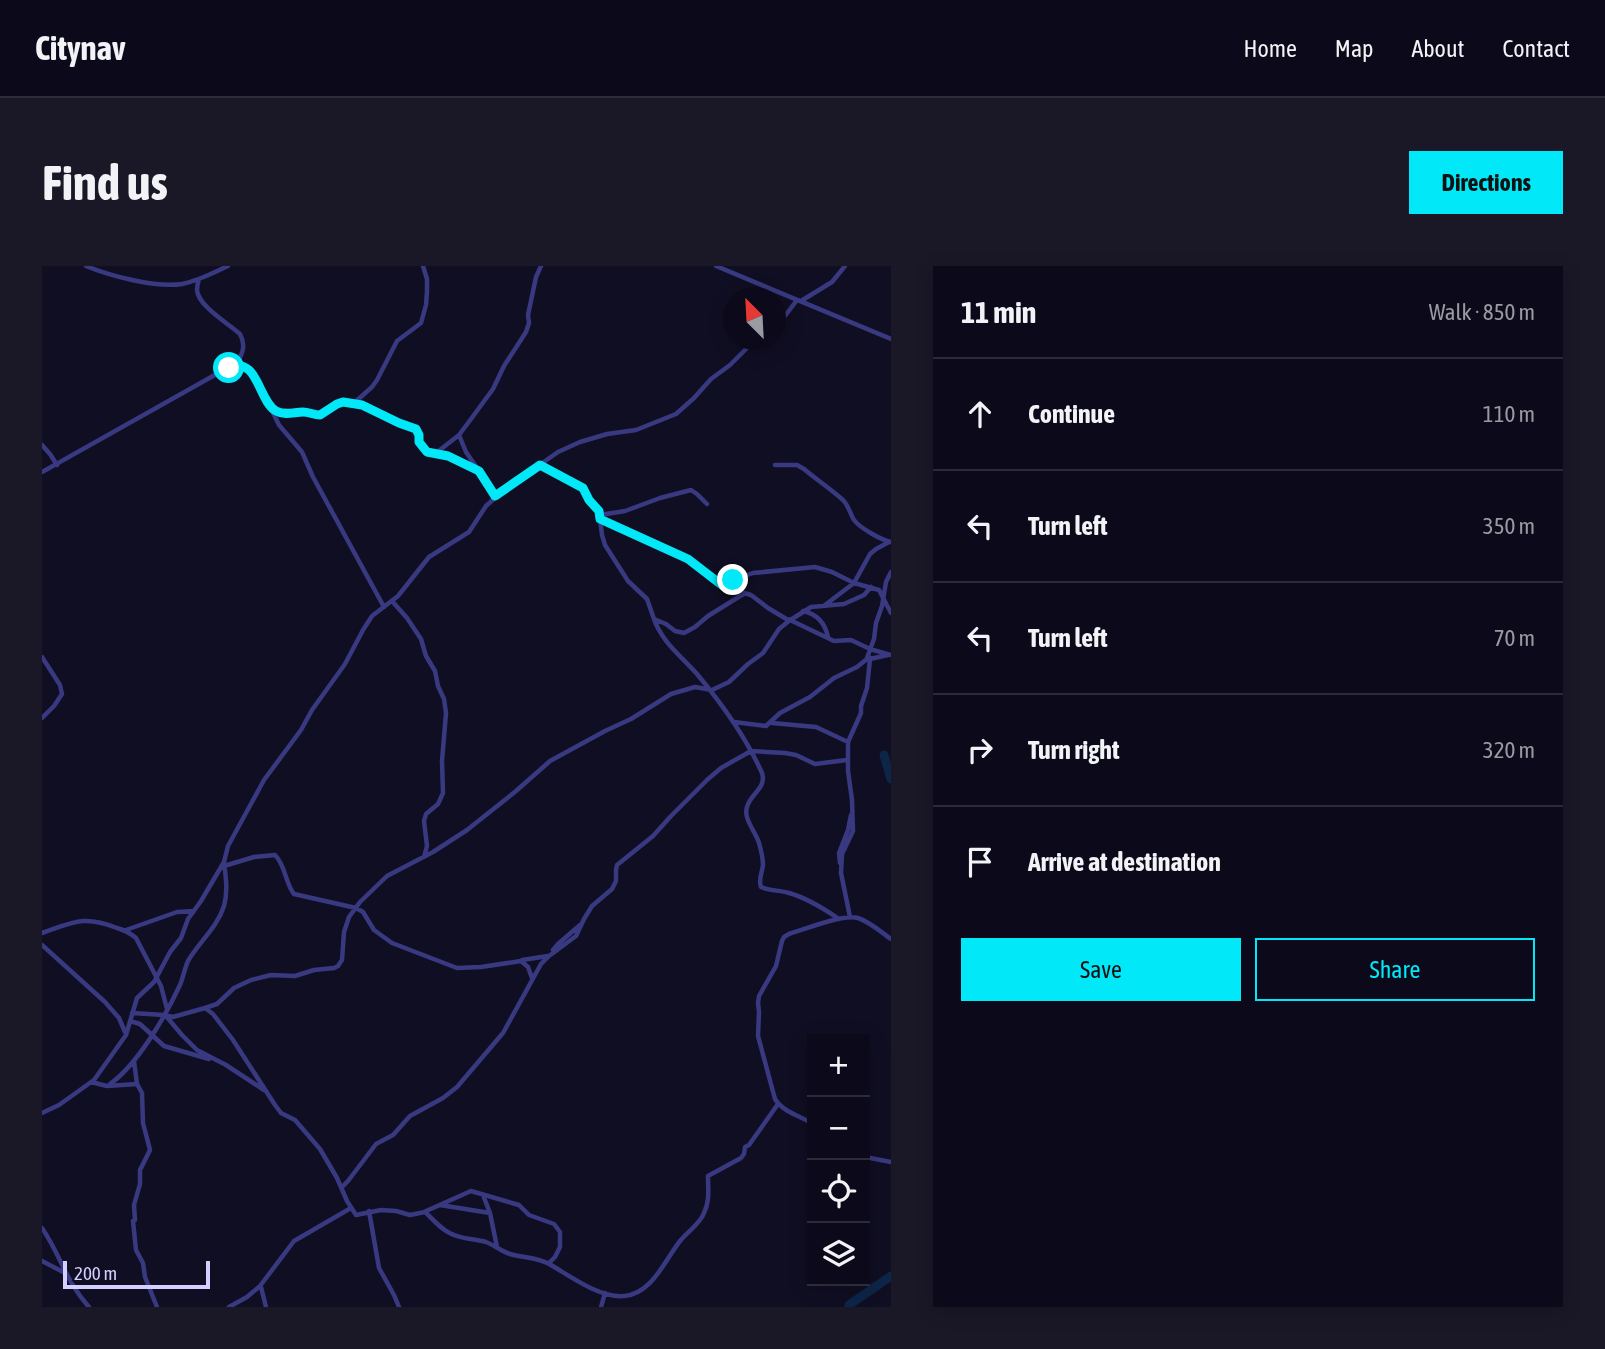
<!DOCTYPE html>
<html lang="en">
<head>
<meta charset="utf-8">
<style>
	:root { --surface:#0c0a1a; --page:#1a1827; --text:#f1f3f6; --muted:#9a9aa2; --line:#2c2b39; --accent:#01e9f9 }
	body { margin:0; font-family:"Asap Condensed",sans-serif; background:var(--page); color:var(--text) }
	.controls { position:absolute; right:21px; bottom:21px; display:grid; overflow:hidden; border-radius:0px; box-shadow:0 4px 18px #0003 }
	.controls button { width:63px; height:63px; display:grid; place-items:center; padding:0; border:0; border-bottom:2px solid var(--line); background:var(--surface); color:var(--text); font:35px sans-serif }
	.compass { position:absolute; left:681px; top:21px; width:63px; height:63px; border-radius:50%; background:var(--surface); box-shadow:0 4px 18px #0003; rotate:336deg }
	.scale { position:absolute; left:21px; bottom:18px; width:147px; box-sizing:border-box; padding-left:7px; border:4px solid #d3cfff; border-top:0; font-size:19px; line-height:24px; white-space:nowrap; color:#d3cfff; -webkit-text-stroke:5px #100e22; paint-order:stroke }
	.stop { position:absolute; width:21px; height:21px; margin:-16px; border:5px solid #01e9f9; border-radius:50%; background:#fff }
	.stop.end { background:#01e9f9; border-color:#fff; box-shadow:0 2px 7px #0008 }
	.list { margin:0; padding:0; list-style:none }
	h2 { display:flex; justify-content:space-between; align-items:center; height:91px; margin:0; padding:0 28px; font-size:30px }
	h2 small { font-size:23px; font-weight:400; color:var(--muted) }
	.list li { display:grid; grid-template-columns:46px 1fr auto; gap:21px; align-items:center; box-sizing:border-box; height:112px; padding:0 28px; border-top:2px solid var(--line) }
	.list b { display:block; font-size:26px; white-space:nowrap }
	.list em { font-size:23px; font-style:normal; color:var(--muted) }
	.actions { display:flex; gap:14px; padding:21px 28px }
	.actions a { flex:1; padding:16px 0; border:2px solid var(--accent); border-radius:0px; text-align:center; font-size:24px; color:var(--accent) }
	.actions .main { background:var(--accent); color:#111 }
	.icon { flex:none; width:38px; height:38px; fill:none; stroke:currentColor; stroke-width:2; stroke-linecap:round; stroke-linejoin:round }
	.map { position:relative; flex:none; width:849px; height:1041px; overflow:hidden; border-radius:0px }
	header { display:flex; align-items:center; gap:42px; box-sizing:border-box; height:98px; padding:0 35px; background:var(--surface); border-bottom:2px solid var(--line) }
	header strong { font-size:33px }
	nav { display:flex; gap:38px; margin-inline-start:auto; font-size:24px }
	.intro { display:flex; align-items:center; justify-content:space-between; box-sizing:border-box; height:168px; padding:0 42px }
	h1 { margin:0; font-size:49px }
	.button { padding:18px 32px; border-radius:0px; background:var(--accent); color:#111; font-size:24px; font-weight:700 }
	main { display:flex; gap:42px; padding:0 42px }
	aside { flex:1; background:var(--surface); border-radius:0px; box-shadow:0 4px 18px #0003 }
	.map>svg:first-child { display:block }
</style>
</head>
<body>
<header>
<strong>Citynav</strong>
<nav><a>Home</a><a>Map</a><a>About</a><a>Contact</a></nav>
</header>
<div class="intro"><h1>Find us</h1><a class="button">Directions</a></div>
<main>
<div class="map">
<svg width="849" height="1041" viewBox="0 0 849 1041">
	<rect width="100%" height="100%" fill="#100e22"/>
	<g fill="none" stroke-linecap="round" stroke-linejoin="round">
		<path stroke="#0d2547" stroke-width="9" d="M842,489L849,513
			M807,1041V1039L849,1010"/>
		<path stroke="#393981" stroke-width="4.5" d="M44,0C68,10 114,22 140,18C156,15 171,7 186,0
			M674,0L849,73
			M157,13C156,16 155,22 155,24C156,40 187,58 198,68C204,79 201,88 194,98
			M759,35L790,16L803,0
			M734,57L743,50L755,34
			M312,137L330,121L335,114L355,75L379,57L384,39L385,26V13L381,0
			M227,140L243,148L263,146L273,149L281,148L291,140L301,137L320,139L352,155L374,163L377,169V176C381,183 385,187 394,187L417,169L429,153L451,123L462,100L484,66L487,57L486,49L494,11L499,0
			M417,169L424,186L437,205
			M0,179L8,188L15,199
			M395,187L406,190L437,205L453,230
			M498,199L541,222L547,234L557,245L560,269L563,279L586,315L605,333L612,353L624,358L633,365L642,367L653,361L666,350L703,327
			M733,199H755L762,203C775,214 789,223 801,234C807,240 808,248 812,254C818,262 839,274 849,276
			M0,206L187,101L193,99H198L209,105L216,116L237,159L260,186L271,211L342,341
			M558,249L583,245L618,232L649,224L655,228L665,238
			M558,253L638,289L666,307L685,322L709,329L726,342L746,354L750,353L769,341L802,338L822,329L829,321
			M681,320L691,314L711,307L773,301L790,306L812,317L837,324L849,347
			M350,335L365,352L379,373L384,390L393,405L396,420L402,433L404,447L400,495L401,527L396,538L384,548L382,555L385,580L382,591
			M783,339L812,317L828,288L834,283L847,276
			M761,345C775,348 783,357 786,371
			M612,353C620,376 639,390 655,408C680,438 704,471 720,507C725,522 708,528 705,541C701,553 714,566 717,577C719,584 721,592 721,599C720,608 716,613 719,621C728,625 737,624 747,627C765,632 781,642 797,653
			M0,391L18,419L20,428L12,440L0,452
			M825,392L832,373L834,357L840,340L844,316L849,306
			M692,456L724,460L738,447L768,431L792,412L815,401L825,393L829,392
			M730,457L774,461L806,476
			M798,597L797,587L806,564L809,549
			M182,600L212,591L233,589C244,600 243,617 252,628L314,642L321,646L332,664L350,677L415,702L439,701L479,695L486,701L490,712
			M808,651L799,607L800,588L811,565L810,534L806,505V476L819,447V440L825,422L828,393L846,389
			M84,664L135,646L152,645
			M0,667C32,656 42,649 75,662C82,664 88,667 94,672L119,720L125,743
			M0,679L63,736L77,752L83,766
			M511,684L516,678L538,659
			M480,694L506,690
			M163,742L175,738L192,722L209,714L229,709L253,710L272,704L292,702L296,700L300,694L302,666L307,651L318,636L345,610L391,586L425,564L474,525L508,495L563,465L589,453L629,428L653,421L670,424L687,416L706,398L721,387L737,363L748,354L792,375L809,374L828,383L849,389
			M90,747L122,749L131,751L163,742L171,748L191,774L233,839L239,847L253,854L278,883L295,912L305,935L314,949L339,944L354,945L368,949L383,946C392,954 400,965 412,969C422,973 433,973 444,976C452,979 459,985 468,988C482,992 496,991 509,999C529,1011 558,1032 582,1030C610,1028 623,994 638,975C645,966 658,958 662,947C668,935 666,923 666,910L699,892L702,888L703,881L707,879L736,838
			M124,750L140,769L155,784L184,799L222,824
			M88,755L98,758L122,780L167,793
			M92,795L95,818
			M49,816L65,820L95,818L100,827L101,857L108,884L98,904V918L92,939L93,954L91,955L94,984L101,997L103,1011L115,1041
			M68,818C95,799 123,751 137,721C141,713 142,704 146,695C157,676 175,662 182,640C186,626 184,611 182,597
			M0,847L17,839L52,814L84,769L95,732L112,716L128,686L139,672L146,653L159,635L182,596L186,580L222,514L259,464L270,444L303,398L321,364L330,350L356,330L387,291L427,266L444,240L463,223L516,186L538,176L565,168L594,164L634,148L652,132L669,113L688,99L713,74
			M770,857C758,850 741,846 733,833L716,770L717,746L716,737L717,730L734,700L740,675L742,671L747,668C764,663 800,648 816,652C828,656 839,666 849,673
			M823,891L849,896
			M300,921L306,915L334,878L351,869L368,850L401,832L415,821L461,767L499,698L507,690L534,670L542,653L550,640L570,623L574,615V604L575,599L611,570L629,550L665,514L679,502L709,485L743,487L754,489L773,498L805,494
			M441,929L448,947L455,981
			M398,939L448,947
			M327,945L337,1002L352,1029L357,1041
			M382,946L429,925L477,939L487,949L512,958L518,966V981L513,991L507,997
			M0,962C19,990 24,1016 47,1041
			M0,995L21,1006
			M219,1021L224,1041
			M187,1041L205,1031L218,1020L252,975L309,942
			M559,1041L563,1027"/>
	</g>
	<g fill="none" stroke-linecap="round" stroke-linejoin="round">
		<path stroke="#01e9f9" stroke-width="9" d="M187,102C216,89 216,135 234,145C244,150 252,146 261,146C267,146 272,149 278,149L295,138L301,136L320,139L357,157L374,163L377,169V176L385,186L406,190L437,205L453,230L498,199L541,222L547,234L557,245L558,253L646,293L681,320L691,314"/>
	</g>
</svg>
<div class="controls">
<button>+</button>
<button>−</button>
<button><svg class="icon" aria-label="locate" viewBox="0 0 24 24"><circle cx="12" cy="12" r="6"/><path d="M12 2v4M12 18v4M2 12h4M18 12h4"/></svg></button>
<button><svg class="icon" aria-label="layers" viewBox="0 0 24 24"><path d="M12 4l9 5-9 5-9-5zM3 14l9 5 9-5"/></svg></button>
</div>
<svg class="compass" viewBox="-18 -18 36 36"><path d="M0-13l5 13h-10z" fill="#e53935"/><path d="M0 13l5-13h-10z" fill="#9a9aa2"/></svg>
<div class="scale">200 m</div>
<div class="stop" style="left:187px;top:102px"></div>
<div class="stop end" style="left:691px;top:314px"></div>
</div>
<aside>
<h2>11 min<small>Walk · 850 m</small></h2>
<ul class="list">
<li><svg class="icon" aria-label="ahead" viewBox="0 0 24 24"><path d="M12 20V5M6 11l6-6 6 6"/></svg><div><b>Continue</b></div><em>110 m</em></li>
<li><svg class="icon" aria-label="left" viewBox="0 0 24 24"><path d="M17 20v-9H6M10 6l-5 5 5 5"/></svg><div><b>Turn left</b></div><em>350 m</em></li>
<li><svg class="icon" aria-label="left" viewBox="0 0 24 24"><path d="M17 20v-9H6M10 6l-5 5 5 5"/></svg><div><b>Turn left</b></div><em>70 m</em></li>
<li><svg class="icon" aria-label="right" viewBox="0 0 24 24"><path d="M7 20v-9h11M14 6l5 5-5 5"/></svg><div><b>Turn right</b></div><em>320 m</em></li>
<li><svg class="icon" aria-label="arrive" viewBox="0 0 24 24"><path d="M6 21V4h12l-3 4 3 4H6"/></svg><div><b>Arrive at destination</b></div></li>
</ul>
<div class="actions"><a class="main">Save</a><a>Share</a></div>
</aside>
</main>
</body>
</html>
